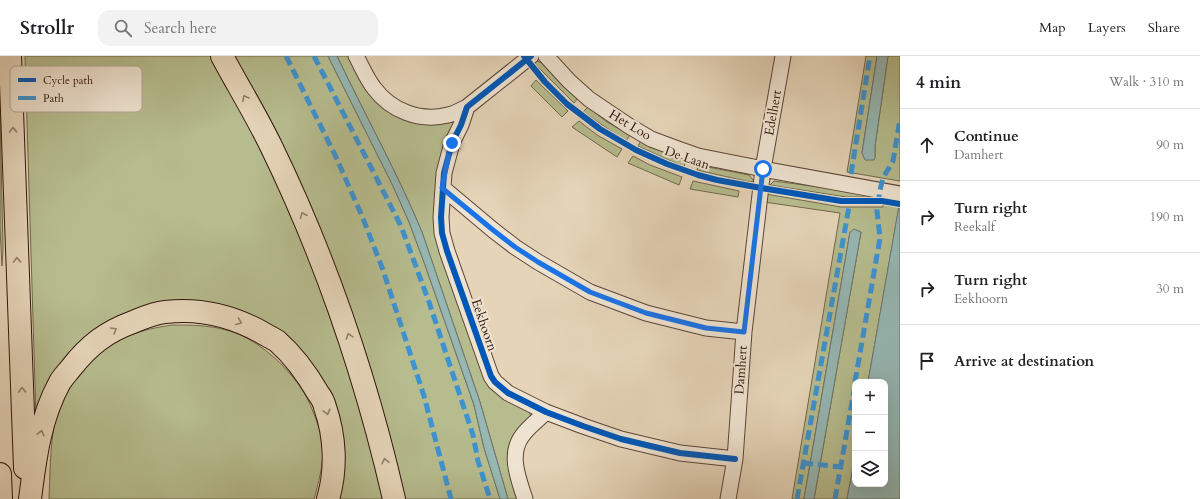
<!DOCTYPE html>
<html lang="en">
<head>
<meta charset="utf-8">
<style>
	:root { --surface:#fff; --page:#f2f2f2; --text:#202124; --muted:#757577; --line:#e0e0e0 }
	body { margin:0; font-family:Cardo,serif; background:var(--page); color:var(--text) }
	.controls { position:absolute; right:12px; bottom:12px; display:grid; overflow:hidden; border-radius:8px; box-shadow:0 4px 16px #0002 }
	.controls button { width:36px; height:36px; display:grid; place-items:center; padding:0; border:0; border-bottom:1px solid var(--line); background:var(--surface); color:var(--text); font:20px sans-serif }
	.stop { position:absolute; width:12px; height:12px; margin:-9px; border:3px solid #1a73e8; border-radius:50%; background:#fff }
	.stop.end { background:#1a73e8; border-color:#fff; box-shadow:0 1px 4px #0008 }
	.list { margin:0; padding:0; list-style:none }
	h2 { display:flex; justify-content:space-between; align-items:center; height:52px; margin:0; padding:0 16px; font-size:17px }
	h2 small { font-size:13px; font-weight:400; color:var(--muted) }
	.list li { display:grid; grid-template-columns:26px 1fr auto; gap:12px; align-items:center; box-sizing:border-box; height:72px; padding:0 16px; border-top:1px solid var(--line) }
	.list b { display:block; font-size:15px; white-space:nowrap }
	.list p { margin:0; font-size:13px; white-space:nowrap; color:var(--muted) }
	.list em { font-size:13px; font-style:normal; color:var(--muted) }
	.icon { flex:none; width:22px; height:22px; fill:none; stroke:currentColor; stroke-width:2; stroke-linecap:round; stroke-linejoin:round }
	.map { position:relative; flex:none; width:900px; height:443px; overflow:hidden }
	header { display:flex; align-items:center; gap:24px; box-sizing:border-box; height:56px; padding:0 20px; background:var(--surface); border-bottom:1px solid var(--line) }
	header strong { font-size:19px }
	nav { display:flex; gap:22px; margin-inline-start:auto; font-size:14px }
	.search { width:280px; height:36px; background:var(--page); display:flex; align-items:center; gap:10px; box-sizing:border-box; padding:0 14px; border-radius:12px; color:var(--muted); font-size:15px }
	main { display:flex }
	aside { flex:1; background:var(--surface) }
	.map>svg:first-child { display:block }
</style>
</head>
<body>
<header>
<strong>Strollr</strong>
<div class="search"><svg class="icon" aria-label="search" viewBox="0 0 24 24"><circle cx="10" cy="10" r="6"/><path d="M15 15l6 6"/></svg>Search here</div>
<nav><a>Map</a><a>Layers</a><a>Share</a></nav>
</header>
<main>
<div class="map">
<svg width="900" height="443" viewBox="0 0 900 443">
	<rect width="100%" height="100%" fill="#e5d4b8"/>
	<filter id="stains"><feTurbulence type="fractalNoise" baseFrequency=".005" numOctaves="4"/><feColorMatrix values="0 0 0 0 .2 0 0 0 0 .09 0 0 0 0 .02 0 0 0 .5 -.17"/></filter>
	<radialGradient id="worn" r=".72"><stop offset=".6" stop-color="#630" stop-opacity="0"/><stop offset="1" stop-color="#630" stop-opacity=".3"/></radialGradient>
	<path fill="#b6bc8e" stroke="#72684d" d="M25,0H216L251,61L333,251L386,443H334L337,366L258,266L121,261L36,362Z
		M232,0H328L393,130L409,166L425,209L474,349L484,392L500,443H402Z
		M337,0H351L376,43L453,61L456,66L438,132L485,319L529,354L531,362L522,373L521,443H508L480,346L422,176C397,116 365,59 337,0Z
		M866,0H877L862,97L866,104L875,102V90L888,0H900V125L847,116Z
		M535,4L544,8L578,42L574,47L535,8Z
		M536,24L568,55L562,61L531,30Z
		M0,51L3,193L2,210L0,172Z
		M588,51L607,66L630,79L626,85L583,56Z
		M579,65L597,79L622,93L617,101L572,71Z
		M641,85L665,96L686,104L684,111L638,90Z
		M633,100L650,109L682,121L679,129L628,107Z
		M698,109L749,119L754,125L750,126L697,114Z
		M693,125L739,135L738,141L690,133Z
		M774,125L871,138V141H846L770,129Z
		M766,138L841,151H883V148L899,151L868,326H855V401L847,443H814L861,176H850L804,443H792L840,157L764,146Z
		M172,269C190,269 208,269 226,274C256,281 287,310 303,335C309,344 313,356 317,366C318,370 321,375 322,380C325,402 320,422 314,443H49C50,419 50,394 54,370C62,332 94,293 130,279C144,274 157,271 172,269Z"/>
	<path fill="#96b7b3" stroke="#6d7670" d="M328,0H337C365,59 397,116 422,176L480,346L508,443H500L484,392L474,349L425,209L409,166L393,130Z
		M877,0H888L875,90V102L874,104H865L862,97Z
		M900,144V443H847L855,401V428H885V326H868Z
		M854,173L861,176L814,443H804L850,176Z"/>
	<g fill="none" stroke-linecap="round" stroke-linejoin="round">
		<g stroke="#5c4537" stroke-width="17">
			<path id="minor" d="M356,0C362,11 367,23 374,32C391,55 420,66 448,59C454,58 461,54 467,51
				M531,0L467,51L461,69L452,87L444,117L441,161L442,177L447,195L491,320L495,326L508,337L546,356L583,370L621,383L680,397L735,403
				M546,0L569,25L589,43L629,70L651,83L678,93L698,100L763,113L900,138
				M443,132L493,174L515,191L538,206L590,236L646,257L706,272L744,276
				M525,443C519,424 508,399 522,380C528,371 538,364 546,356
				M728,443L735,403L744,276L763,113L783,0"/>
		</g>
		<g stroke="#2f150c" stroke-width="24">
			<path id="motorway" d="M10,0L25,412
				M222,0C238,30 256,59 271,90C326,203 366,321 394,443
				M0,418L1,443
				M30,443C35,403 40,362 60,326C63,321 67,317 71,312C89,289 106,276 133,266C143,262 154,257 165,256C199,252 232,260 261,276C266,279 272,282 277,285C294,300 307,318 318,337C321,341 324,346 325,351C335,380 337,413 328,443"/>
		</g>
		<use href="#minor" stroke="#eee3d1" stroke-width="15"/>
		<use href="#motorway" stroke="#e5d4b8" stroke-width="22"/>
		<path stroke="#3d93d2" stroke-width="5" stroke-dasharray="10 5" stroke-linecap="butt" d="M286,0L335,99L362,160L383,214L424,340L451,443
			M314,0L401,170L429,246L473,379L478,405L490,443
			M851,118L870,0
			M855,326L880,182L877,155L880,134L883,122L893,105L900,64
			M803,407L841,411
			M797,443L850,145
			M835,443L855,329"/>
		<g stroke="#eee3d1" stroke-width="8">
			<path id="cycleway" d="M524,0L545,26L567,48L600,73L636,94L667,108L698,119L717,124L761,132L841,145H882L900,148
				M531,0L467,51L461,69L452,87L444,117L441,161L442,177L447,195L491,320L495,326L508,337L546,356L583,370L621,383L680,397L735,403"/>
		</g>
		<use href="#cycleway" stroke="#0057b8" stroke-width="6"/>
	</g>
	<defs><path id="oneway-chevron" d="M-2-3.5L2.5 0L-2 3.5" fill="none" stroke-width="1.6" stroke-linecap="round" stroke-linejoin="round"/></defs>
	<g stroke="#937e6b">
		<use href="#oneway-chevron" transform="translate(245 42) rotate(-119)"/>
		<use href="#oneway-chevron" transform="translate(13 74) rotate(-92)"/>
		<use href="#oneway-chevron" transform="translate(303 159) rotate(-113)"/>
		<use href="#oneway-chevron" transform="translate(17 204) rotate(-92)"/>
		<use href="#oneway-chevron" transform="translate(239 266) rotate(22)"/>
		<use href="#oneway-chevron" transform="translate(114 274) rotate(-30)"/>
		<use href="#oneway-chevron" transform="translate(349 280) rotate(-107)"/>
		<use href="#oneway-chevron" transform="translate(22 334) rotate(-92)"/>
		<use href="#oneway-chevron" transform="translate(327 356) rotate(75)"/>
		<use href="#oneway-chevron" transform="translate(41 377) rotate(-76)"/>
		<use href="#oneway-chevron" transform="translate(385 405) rotate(-103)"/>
	</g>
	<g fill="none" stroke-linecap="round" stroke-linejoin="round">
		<path stroke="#1a73e8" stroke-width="5" d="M452,87L448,102L442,132L493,174L515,191L538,206L590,236L646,257L706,272L744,276L763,113"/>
	</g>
	<g text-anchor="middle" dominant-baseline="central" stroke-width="4" stroke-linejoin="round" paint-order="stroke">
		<g font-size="13" fill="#2f150c" stroke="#eee3d1">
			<text transform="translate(773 57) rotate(-80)">Edelhert</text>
			<text transform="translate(630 69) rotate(31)">Het Loo</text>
			<text transform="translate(687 102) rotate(19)">De Laan</text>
			<text transform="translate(484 269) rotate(71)">Eekhoorn</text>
			<text transform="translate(741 314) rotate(-86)">Damhert</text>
		</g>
	</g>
	<rect x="10" y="10" width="132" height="46" rx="6" fill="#eee3d1" stroke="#b5a596" stroke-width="1"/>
	<rect x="18" y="22" width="18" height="4" fill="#0057b8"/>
	<rect x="18" y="40" width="18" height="4" fill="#3d93d2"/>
	<g font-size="11" fill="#2f150c">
		<text x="43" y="28">Cycle path</text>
		<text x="43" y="46">Path</text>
	</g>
	<rect width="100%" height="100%" filter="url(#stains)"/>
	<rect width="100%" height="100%" fill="url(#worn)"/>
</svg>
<div class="controls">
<button>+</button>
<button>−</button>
<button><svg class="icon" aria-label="layers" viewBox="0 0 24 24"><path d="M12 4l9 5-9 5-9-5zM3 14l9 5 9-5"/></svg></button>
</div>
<div class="stop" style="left:763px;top:113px"></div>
<div class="stop end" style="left:452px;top:87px"></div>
</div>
<aside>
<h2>4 min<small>Walk · 310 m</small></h2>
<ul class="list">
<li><svg class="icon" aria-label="ahead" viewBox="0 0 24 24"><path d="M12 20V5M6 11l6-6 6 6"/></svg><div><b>Continue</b><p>Damhert</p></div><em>90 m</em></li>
<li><svg class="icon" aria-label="right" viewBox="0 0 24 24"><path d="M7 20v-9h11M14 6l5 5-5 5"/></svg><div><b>Turn right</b><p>Reekalf</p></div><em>190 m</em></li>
<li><svg class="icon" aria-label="right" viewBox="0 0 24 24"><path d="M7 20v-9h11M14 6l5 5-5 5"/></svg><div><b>Turn right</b><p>Eekhoorn</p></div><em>30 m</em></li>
<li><svg class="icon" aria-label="arrive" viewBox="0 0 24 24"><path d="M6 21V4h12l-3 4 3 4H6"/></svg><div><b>Arrive at destination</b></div></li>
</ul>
</aside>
</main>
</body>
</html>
